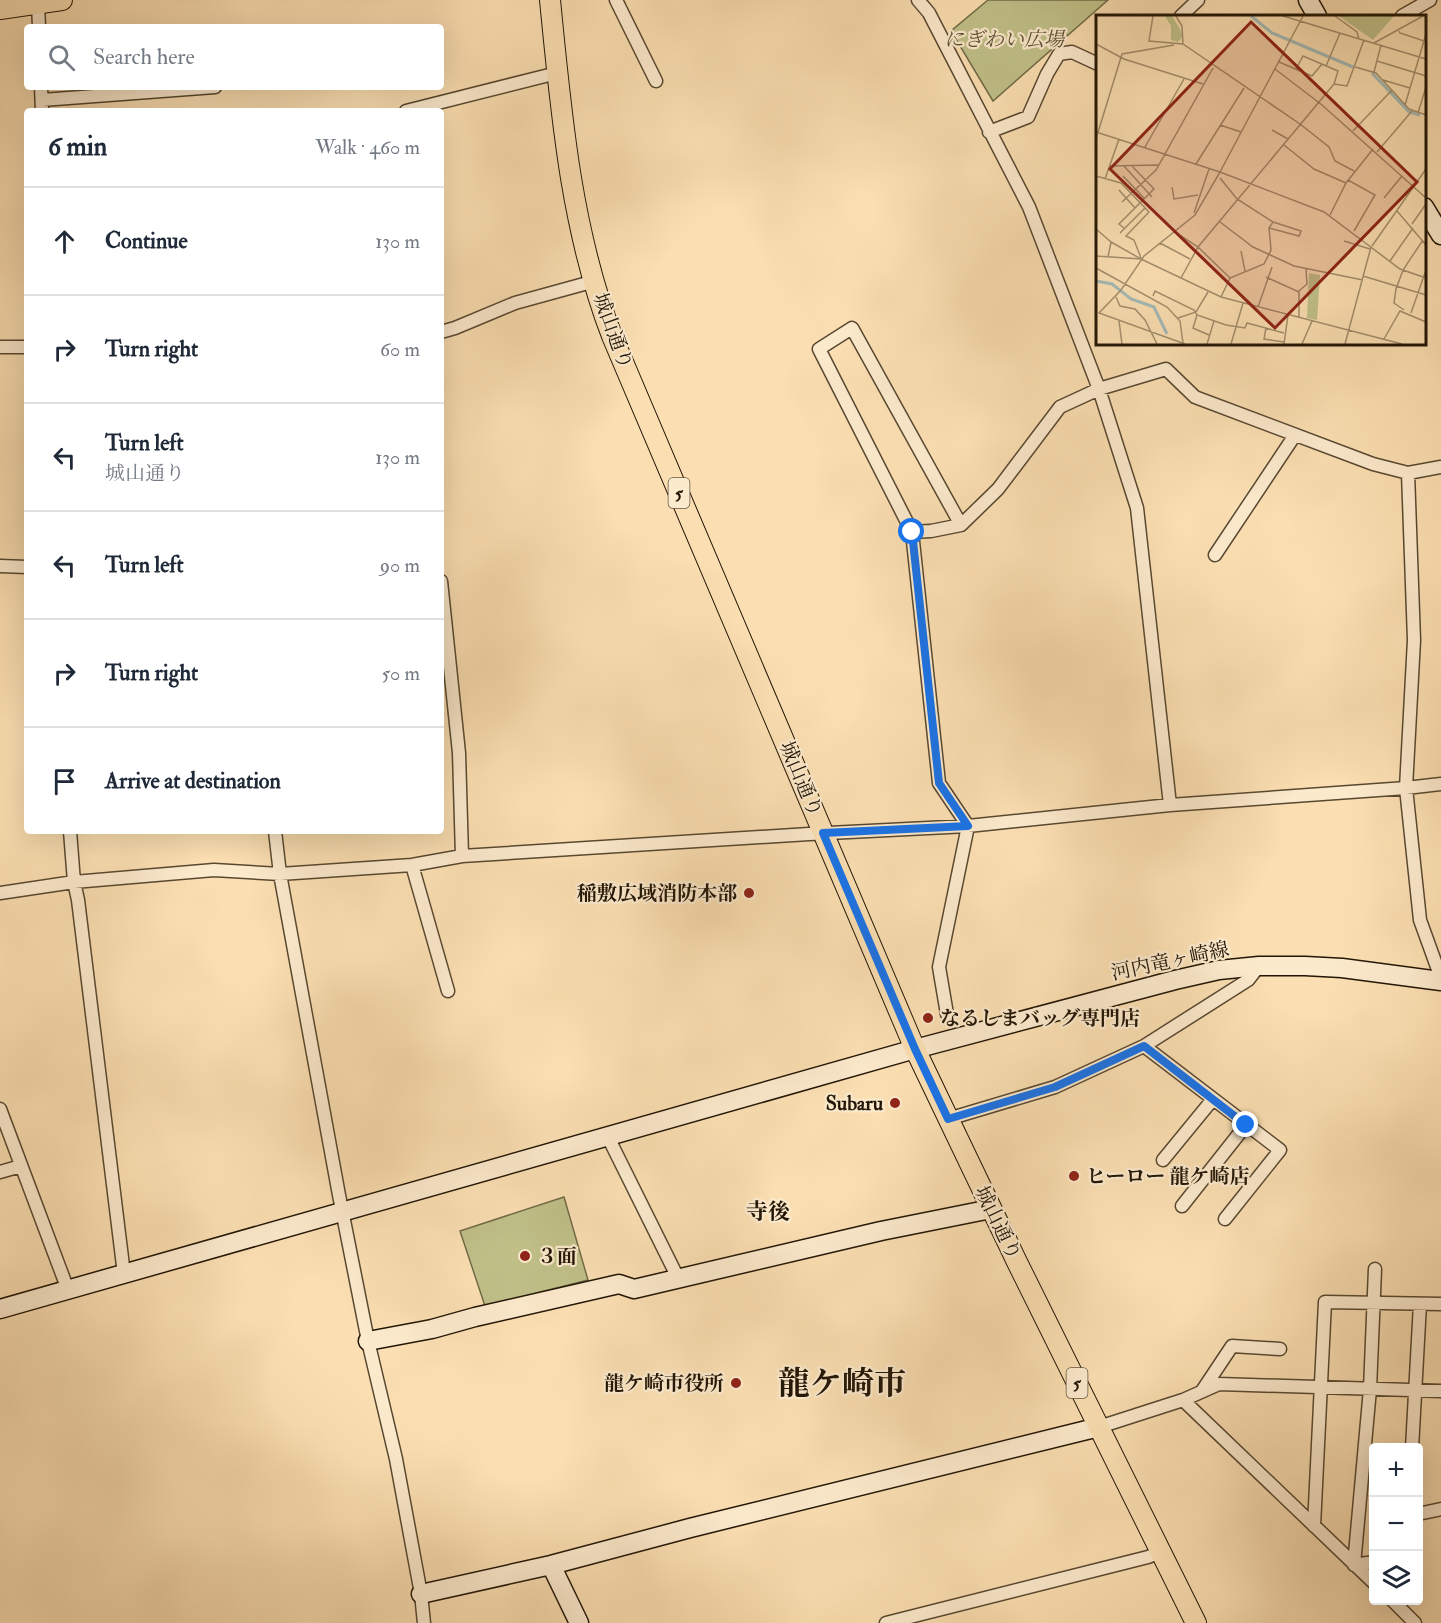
<!DOCTYPE html>
<html lang="en">
<head>
<meta charset="utf-8">
<style>
	:root { --surface:#fff; --page:#f6f6f7; --text:#1f2937; --muted:#747a83; --line:#e0e1e3 }
	body { margin:0; font-family:"IM FELL Double Pica","Noto Serif JP",serif; background:var(--page); color:var(--text) }
	.controls { position:absolute; right:18px; bottom:18px; display:grid; overflow:hidden; border-radius:6px; box-shadow:0 6px 24px #0002 }
	.controls button { width:54px; height:54px; display:grid; place-items:center; padding:0; border:0; border-bottom:2px solid var(--line); background:var(--surface); color:var(--text); font:30px sans-serif }
	.stop { position:absolute; width:18px; height:18px; margin:-14px; border:4px solid #1a73e8; border-radius:50%; background:#fff }
	.stop.end { background:#1a73e8; border-color:#fff; box-shadow:0 2px 6px #0008 }
	.list { margin:0; padding:0; list-style:none }
	h2 { display:flex; justify-content:space-between; align-items:center; height:78px; margin:0; padding:0 24px; font-size:26px }
	h2 small { font-size:20px; font-weight:400; color:var(--muted) }
	.list li { display:grid; grid-template-columns:39px 1fr auto; gap:18px; align-items:center; box-sizing:border-box; height:108px; padding:0 24px; border-top:2px solid var(--line) }
	.list b { display:block; font-size:22px; white-space:nowrap }
	.list p { margin:0; font-size:20px; white-space:nowrap; color:var(--muted) }
	.list em { font-size:20px; font-style:normal; color:var(--muted) }
	.icon { flex:none; width:33px; height:33px; fill:none; stroke:currentColor; stroke-width:2; stroke-linecap:round; stroke-linejoin:round }
	.map { position:relative; flex:none; width:1441px; height:1623px; overflow:hidden }
	.search { position:absolute; background:var(--surface); box-shadow:0 6px 24px #0002; left:24px; top:24px; width:420px; height:66px; display:flex; align-items:center; gap:15px; box-sizing:border-box; padding:0 21px; border-radius:6px; color:var(--muted); font-size:22px }
	.panel { position:absolute; background:var(--surface); box-shadow:0 6px 24px #0002; left:24px; top:108px; width:420px; height:726px; border-radius:6px }
	.map>svg:first-child { display:block }
</style>
</head>
<body>
<div class="map">
<svg width="1441" height="1623" viewBox="0 0 1441 1623">
	<rect width="100%" height="100%" fill="#fbdfb2"/>
	<filter id="stains"><feTurbulence type="fractalNoise" baseFrequency=".00333" numOctaves="4"/><feColorMatrix values="0 0 0 0 .2 0 0 0 0 .09 0 0 0 0 .02 0 0 0 .5 -.17"/></filter>
	<radialGradient id="worn" r=".72"><stop offset=".6" stop-color="#630" stop-opacity="0"/><stop offset="1" stop-color="#630" stop-opacity=".3"/></radialGradient>
	<path fill="#c1c18a" stroke="#726c48" stroke-width="1.5" d="M988,0H1108L993,101L951,31Z
		M564,1197L588,1280L485,1306L460,1231Z"/>
	<g fill="none" stroke-linecap="round" stroke-linejoin="round">
		<g stroke="#584831" stroke-width="15">
			<path id="street" d="M616,0L656,81
				M918,0L929,13L1029,207L1099,389L1137,508L1170,805
				M38,4L39,27
				M1181,16L1198,0
				M1402,16L1430,0
				M41,87L42,111
				M42,100L215,87
				M406,111L557,73
				M989,132L1028,117L1047,74L1059,54L1072,52L1098,64
				M441,332L455,328L515,303L595,281
				M0,347H27
				M1408,473L1414,640L1406,788L1420,920L1441,978
				M912,532L819,349L852,328L961,525
				M1215,555L1295,435
				M0,566L27,567
				M441,581L459,753L462,856
				M70,831L74,882L78,900L124,1274
				M275,831L280,874L339,1195L368,1341L396,1459L421,1594L424,1623
				M412,865L448,991
				M0,893L74,882L214,870L280,874L412,865L462,856L809,834L968,826L1170,805L1406,788L1441,784
				M947,1014L939,967L968,826L939,783L912,532L931,531L961,525L998,489L1060,407L1099,389L1166,369L1195,397L1373,464L1408,473L1441,467
				M1144,1046L1280,1150L1225,1219
				M0,1109L68,1290
				M948,1119L1055,1087L1144,1046L1248,980L1259,966
				M608,1137L678,1278
				M1163,1160L1213,1099
				M0,1172L21,1166
				M1182,1206L1246,1125
				M1202,1391L1232,1346L1280,1349
				M1183,1400L1374,1583
				M1099,1427L1183,1400L1219,1384L1441,1391
				M1412,1448L1420,1304
				M1418,1514L1441,1509
				M1314,1526L1325,1302L1441,1304
				M1374,1562L1354,1565L1370,1389L1375,1269
				M1392,1600L1415,1623
				M886,1623L1148,1557L1161,1552"/>
		</g>
		<g stroke="#221606" stroke-width="21">
			<path id="secondary" d="M1308,0L1317,16
				M1424,207L1441,235
				M0,1309L915,1049L1175,980L1219,970L1259,966H1305L1342,968L1441,981
				M368,1341L432,1329L475,1317L619,1284L634,1289L881,1231L991,1209
				M551,1565L579,1623
				M421,1594L551,1565L690,1528L1099,1427"/>
		</g>
		<g stroke="#221606" stroke-width="22">
			<path id="primary" d="M550,0C561,112 571,230 612,336L915,1049L1017,1262L1196,1623
				M0,9L62,0"/>
		</g>
		<use href="#street" stroke="#fceacd" stroke-width="12"/>
		<use href="#secondary" stroke="#fceacd" stroke-width="18"/>
		<use href="#primary" stroke="#fbdfb2" stroke-width="20"/>
	</g>
	<g fill="none" stroke-linecap="round" stroke-linejoin="round">
		<path stroke="#1a73e8" stroke-width="8" d="M912,532L939,783L968,826L823,833L915,1049L948,1119L1055,1087L1144,1046L1246,1125"/>
	</g>
	<g fill="#8f2418" stroke="#fceacd" stroke-width="2">
		<circle cx="749" cy="893" r="6"/>
		<circle cx="928" cy="1018" r="6"/>
		<circle cx="895" cy="1103" r="6"/>
		<circle cx="1074" cy="1176" r="6"/>
		<circle cx="525" cy="1256" r="6"/>
		<circle cx="736" cy="1383" r="6"/>
	</g>
	<g text-anchor="middle" dominant-baseline="central" stroke-width="4.5" stroke-linejoin="round" paint-order="stroke">
		<g fill="#fceacd" stroke="#635642" stroke-width="1.5">
			<rect x="668.5" y="478" width="21" height="30" rx="4.5"/>
			<rect x="1066.5" y="1368" width="21" height="30" rx="4.5"/>
		</g>
		<g font-size="18" font-weight="bold" fill="#221606">
			<text x="679" y="493">5</text>
			<text x="1077" y="1383">5</text>
		</g>
		<g font-size="20" font-style="italic" fill="#5a5234" stroke="#fceacd">
			<text x="1004" y="39">にぎわい広場</text>
		</g>
		<g font-size="20" fill="#221606" stroke="#fceacd">
			<text transform="translate(613 331) rotate(70)">城山通り</text>
			<text transform="translate(801 779) rotate(67)">城山通り</text>
			<text transform="translate(1170 961) rotate(-12)">河内竜ヶ崎線</text>
			<text transform="translate(998 1223) rotate(64)">城山通り</text>
		</g>
		<g font-size="20" font-weight="bold" fill="#221606" stroke="#fceacd" text-anchor="end">
			<text x="737" y="893">稲敷広域消防本部</text>
			<text x="940" y="1018" text-anchor="start">なるしまバッグ専門店</text>
			<text x="883" y="1103">Subaru</text>
			<text x="1086" y="1176" text-anchor="start">ヒーロー 龍ケ崎店</text>
			<text x="537" y="1256" text-anchor="start">３面</text>
			<text x="724" y="1383">龍ケ崎市役所</text>
		</g>
		<g font-size="22" font-weight="bold" fill="#221606" stroke="#fceacd">
			<text x="768" y="1212">寺後</text>
		</g>
		<g font-size="32" font-weight="bold" fill="#221606" stroke="#fceacd">
			<text x="842" y="1384">龍ケ崎市</text>
		</g>
	</g>
	<g transform="translate(1096 15)">
		<rect width="330" height="330" fill="#fbdfb2"/>
		<path d="M69,1H76L84,14L87,21L82,27L75,25V11ZM243,1H298L277,25ZM213,258L224,260L221,305L211,303Z" fill="#c1c18a"/>
		<path fill="none" stroke="#a3bab7" stroke-width="3" d="M155,1L176,18L257,52M276,58L313,97L324,100M0,266L16,269L35,284L58,292L71,319"/>
		<path fill="none" stroke="#a48f6d" stroke-width="1.5" d="M57,1L53,26L87,29L204,109L233,132L239,146L258,156M80,1L86,11L87,29M187,1L330,44M239,1L261,17L263,24M302,14L304,18L328,26M278,28L327,1M0,29L28,44L107,69M281,46L330,61M183,47L216,61L226,49M230,51L244,18M259,52L280,58L313,94L330,100M179,54L226,90L330,183M200,54L207,41L242,56L238,69M278,57L285,30M287,65L314,73M309,90L330,19M322,98L330,72M124,110L145,117M176,115L192,124M257,116L296,75M0,117L124,157L228,197L304,254L330,263M0,124L26,39L78,30M188,130L218,154L250,168M49,132L88,64M281,137L316,96M100,149L148,73M14,151L62,150M28,151L56,182M124,157L207,1M0,161L25,168L53,197L30,221L38,225L45,243M27,161L48,183M124,163L141,184L177,207L173,213L175,235L168,249L134,263L125,282M9,164L23,124M252,165L279,180L258,216M76,172L78,184L102,180M23,175L39,193M288,183L306,161M26,187L60,155L117,53M301,196L330,230M98,198L113,154M234,200L250,168L277,134M124,207L157,232L198,251L267,265M316,209L330,189M28,213L23,209L58,174L36,151M173,213L203,221L205,216L177,207M0,214L15,227L12,242M79,217L102,232L134,263M24,218L49,193M248,226L274,234M15,227L45,244M64,228L94,244M276,231L330,154M145,236L149,256M0,241L45,244L125,282L306,329M294,246L317,213M0,253L71,292L84,306L87,328M267,261L330,280M170,262L203,277M85,263L102,232L238,69L251,71L268,25M57,281L59,276L98,295L101,300L130,310L149,313L151,308L188,318M20,282L24,291L39,294L49,305L61,329M162,292L176,252M308,295L298,288L300,274L307,255L327,225M315,298L330,255M101,300L97,313L113,320M82,303L100,297L112,277M203,303V276L211,269L210,254M23,306L26,329M170,313L168,324L188,327M288,324L304,296L330,307M89,329L3,298L25,275L48,241L99,200L124,157M111,329L118,306M135,329L147,288M188,329L192,300M206,329L216,306M249,329L275,232"/>
		<path fill="#8f2418" fill-opacity="0.15" stroke="#8f2418" stroke-width="3" d="M155,7L321,167L179,313L14,154Z"/>
		<rect width="330" height="330" fill="none" stroke="#221606" stroke-width="3"/>
	</g>
	<rect width="100%" height="100%" filter="url(#stains)"/>
	<rect width="100%" height="100%" fill="url(#worn)"/>
</svg>
<div class="controls">
<button>+</button>
<button>−</button>
<button><svg class="icon" aria-label="layers" viewBox="0 0 24 24"><path d="M12 4l9 5-9 5-9-5zM3 14l9 5 9-5"/></svg></button>
</div>
<div class="stop" style="left:912px;top:532px"></div>
<div class="stop end" style="left:1246px;top:1125px"></div>
<div class="search"><svg class="icon" aria-label="search" viewBox="0 0 24 24"><circle cx="10" cy="10" r="6"/><path d="M15 15l6 6"/></svg>Search here</div>
<section class="panel">
<h2>6 min<small>Walk · 460 m</small></h2>
<ul class="list">
<li><svg class="icon" aria-label="ahead" viewBox="0 0 24 24"><path d="M12 20V5M6 11l6-6 6 6"/></svg><div><b>Continue</b></div><em>130 m</em></li>
<li><svg class="icon" aria-label="right" viewBox="0 0 24 24"><path d="M7 20v-9h11M14 6l5 5-5 5"/></svg><div><b>Turn right</b></div><em>60 m</em></li>
<li><svg class="icon" aria-label="left" viewBox="0 0 24 24"><path d="M17 20v-9H6M10 6l-5 5 5 5"/></svg><div><b>Turn left</b><p>城山通り</p></div><em>130 m</em></li>
<li><svg class="icon" aria-label="left" viewBox="0 0 24 24"><path d="M17 20v-9H6M10 6l-5 5 5 5"/></svg><div><b>Turn left</b></div><em>90 m</em></li>
<li><svg class="icon" aria-label="right" viewBox="0 0 24 24"><path d="M7 20v-9h11M14 6l5 5-5 5"/></svg><div><b>Turn right</b></div><em>50 m</em></li>
<li><svg class="icon" aria-label="arrive" viewBox="0 0 24 24"><path d="M6 21V4h12l-3 4 3 4H6"/></svg><div><b>Arrive at destination</b></div></li>
</ul>
</section>
</div>
</body>
</html>
